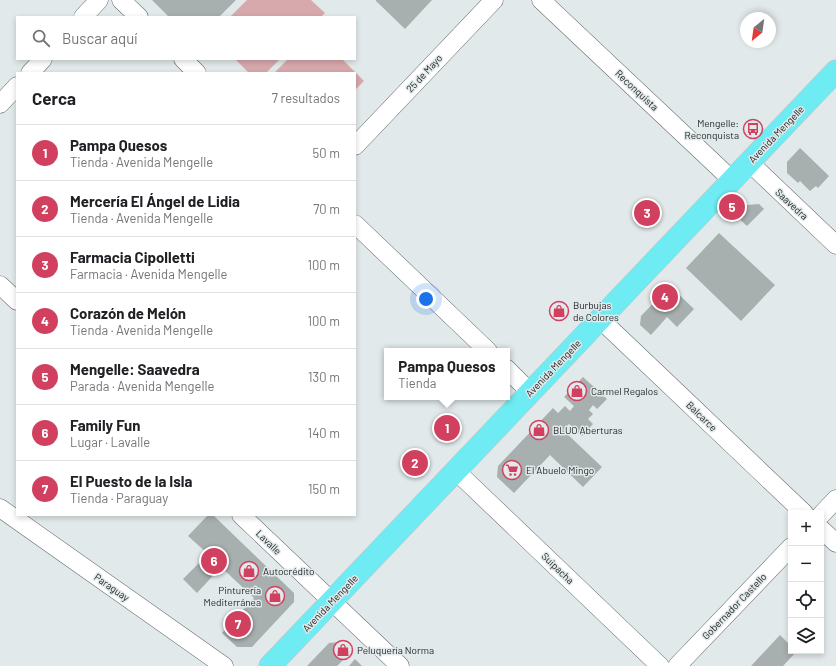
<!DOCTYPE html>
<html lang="es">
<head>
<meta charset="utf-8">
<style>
	:root { --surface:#fff; --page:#f2f2f2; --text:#202124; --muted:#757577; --line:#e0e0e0; --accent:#d1415f }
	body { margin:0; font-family:Barlow,sans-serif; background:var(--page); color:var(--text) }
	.controls { position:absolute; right:12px; bottom:12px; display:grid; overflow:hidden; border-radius:0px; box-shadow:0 2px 6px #0003 }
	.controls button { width:36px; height:36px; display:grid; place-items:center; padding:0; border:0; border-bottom:1px solid var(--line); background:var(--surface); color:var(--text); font:20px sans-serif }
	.compass { position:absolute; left:740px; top:12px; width:36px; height:36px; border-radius:50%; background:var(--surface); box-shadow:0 2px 6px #0003; rotate:209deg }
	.you { position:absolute; left:426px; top:299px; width:14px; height:14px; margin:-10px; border:3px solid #fff; border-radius:50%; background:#1a73e8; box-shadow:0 0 0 6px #1a73e833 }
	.badge { display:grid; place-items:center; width:26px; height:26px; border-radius:50%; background:var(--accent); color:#fff; font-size:13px; font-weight:700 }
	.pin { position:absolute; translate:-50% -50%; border:2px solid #fff; box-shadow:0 1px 4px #0006 }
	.popup { position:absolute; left:384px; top:348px; width:126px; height:52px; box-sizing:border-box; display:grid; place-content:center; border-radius:0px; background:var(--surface); filter:drop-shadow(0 1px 3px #0005); font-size:13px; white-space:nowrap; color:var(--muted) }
	.popup b { font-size:15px; color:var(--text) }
	.popup::after { content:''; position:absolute; left:50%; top:100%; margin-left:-8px; border:8px solid transparent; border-top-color:var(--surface) }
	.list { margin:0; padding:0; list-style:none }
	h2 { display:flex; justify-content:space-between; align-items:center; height:52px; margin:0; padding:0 16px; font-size:17px }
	h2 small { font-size:13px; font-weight:400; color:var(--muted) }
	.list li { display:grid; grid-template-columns:26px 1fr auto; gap:12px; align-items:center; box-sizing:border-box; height:56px; padding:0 16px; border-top:1px solid var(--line) }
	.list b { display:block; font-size:15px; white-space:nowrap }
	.list p { margin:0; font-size:13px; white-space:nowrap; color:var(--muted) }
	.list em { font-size:13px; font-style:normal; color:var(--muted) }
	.icon { flex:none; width:22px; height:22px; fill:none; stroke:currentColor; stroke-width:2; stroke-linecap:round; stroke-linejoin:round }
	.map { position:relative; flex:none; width:836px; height:666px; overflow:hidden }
	.search { position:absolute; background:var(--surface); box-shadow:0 2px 6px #0003; left:16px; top:16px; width:340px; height:44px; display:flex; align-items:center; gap:10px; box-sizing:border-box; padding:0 14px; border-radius:0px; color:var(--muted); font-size:15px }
	.panel { position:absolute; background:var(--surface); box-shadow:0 2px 6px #0003; left:16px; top:72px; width:340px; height:444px; border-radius:0px }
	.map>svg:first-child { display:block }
</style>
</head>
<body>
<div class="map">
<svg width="836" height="666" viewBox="0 0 836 666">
	<rect width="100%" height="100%" fill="#e2e9ea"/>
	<path fill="#d7a9ad" d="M247,0H311L325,13L321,17H230Z
		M235,59H280L266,73H249Z
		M288,59H342L364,81L355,90V73H274Z"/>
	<path fill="#a8afaf" d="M152,0H236L219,17H169Z
		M376,0H432L405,29L376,1Z
		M800,148L829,176L818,188L816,186L810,191L800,181L798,183L787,173V162Z
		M759,204L764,209L747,226L736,216L747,205Z
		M719,233L775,285L741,321L686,268Z
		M670,286L694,309L677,327L667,317L651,335L640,325L641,316Z
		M583,377L607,399L597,409L593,405L589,410L593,414L588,419L593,424L582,436L569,424L563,430L602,467L583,487L550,455L514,493L497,477L498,466L553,408L558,413L565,406L570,411L574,406L564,397Z
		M208,515H213L294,593V602L252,647H237L222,633L254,598L221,567L197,593L183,579L208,554L188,536Z
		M780,635L791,646V651H797L783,666H751Z
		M341,642L351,652L337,666H307L329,643Z
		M355,659L362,666H349Z"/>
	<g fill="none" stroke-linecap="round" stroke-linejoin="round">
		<g stroke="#656b6c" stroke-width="19">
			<path id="minor" d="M121,0L139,17
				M541,0L732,180
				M83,17L99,0
				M183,59L197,73
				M30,73L43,59
				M0,104L17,86
				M355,146L494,0
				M749,162L836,245
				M355,224L488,351
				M0,285L17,301
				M600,319L804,513
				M507,369L530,392
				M456,471L660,666
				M0,508L224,666
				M241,515L400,666
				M821,515L836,499
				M821,529L836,543
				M677,666L791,547"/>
		</g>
		<g stroke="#c4c5c5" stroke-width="23">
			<path id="major" d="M270,666L836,71"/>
		</g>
		<use href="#minor" stroke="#fff" stroke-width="18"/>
		<use href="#major" stroke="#6eebf3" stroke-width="22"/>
	</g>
	<defs>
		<g id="bus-ring" transform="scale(1)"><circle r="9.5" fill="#e2e9ea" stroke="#d1415f" stroke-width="1.5"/><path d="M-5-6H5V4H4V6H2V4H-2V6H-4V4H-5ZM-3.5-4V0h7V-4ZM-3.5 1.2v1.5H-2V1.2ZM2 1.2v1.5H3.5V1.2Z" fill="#d1415f"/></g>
		<g id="shop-ring" transform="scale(1)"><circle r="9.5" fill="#e2e9ea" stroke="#d1415f" stroke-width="1.5"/><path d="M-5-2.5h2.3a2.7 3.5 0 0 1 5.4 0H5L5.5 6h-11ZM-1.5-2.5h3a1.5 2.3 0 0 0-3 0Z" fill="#d1415f"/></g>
		<g id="supermarket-ring" transform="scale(1)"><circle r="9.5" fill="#e2e9ea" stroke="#d1415f" stroke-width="1.5"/><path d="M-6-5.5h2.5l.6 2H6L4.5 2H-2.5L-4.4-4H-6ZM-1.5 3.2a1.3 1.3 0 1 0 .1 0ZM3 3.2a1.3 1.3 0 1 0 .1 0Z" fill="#d1415f"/></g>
	</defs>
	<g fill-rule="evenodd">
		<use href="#bus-ring" x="753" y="129"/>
		<use href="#shop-ring" x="559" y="311"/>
		<use href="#shop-ring" x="577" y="391"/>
		<use href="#shop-ring" x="539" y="430"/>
		<use href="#supermarket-ring" x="512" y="470"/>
		<use href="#shop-ring" x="249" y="571"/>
		<use href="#shop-ring" x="275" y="596"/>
		<use href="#shop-ring" x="343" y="650"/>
	</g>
	<g text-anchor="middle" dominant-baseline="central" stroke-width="3" stroke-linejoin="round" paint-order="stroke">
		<g font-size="10" fill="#1e2121" stroke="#e2e9ea">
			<text transform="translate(424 73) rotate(-47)">25 de Mayo</text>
			<text transform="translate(637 90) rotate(43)">Reconquista</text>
			<text transform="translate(776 134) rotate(-46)">Avenida Mengelle</text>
			<text transform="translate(792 204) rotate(43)">Saavedra</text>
			<text transform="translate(553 368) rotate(-46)">Avenida Mengelle</text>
			<text transform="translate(702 416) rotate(44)">Balcarce</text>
			<text transform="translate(269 542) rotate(44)">Lavalle</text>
			<text transform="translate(558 568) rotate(44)">Suipacha</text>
			<text transform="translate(112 587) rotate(35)">Paraguay</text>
			<text transform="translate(330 603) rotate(-46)">Avenida Mengelle</text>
			<text transform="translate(734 606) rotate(-46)">Gobernador Castello</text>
		</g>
		<g font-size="10" fill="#1e2121" stroke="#e2e9ea" text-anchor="start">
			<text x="739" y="123" text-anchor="end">Mengelle:<tspan x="739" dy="12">Reconquista</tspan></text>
			<text x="573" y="305">Burbujas<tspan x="573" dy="12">de Colores</tspan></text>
			<text x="591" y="391">Carmel Regalos</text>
			<text x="553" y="430">BLUO Aberturas</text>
			<text x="526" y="470">El Abuelo Mingo</text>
			<text x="263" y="571">Autocrédito</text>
			<text x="261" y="590" text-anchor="end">Pinturería<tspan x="261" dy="12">Mediterránea</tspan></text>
			<text x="357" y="650">Peluquería Norma</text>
		</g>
	</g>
</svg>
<div class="controls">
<button>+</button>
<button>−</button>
<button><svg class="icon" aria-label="locate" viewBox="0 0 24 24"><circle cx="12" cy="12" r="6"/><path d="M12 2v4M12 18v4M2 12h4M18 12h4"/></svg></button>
<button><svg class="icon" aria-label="layers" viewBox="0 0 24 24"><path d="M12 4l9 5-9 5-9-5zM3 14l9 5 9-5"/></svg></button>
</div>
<svg class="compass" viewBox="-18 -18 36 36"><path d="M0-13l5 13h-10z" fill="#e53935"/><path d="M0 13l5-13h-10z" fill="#757577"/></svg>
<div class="you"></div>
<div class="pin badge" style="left:447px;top:428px">1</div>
<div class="popup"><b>Pampa Quesos</b>Tienda</div>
<div class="pin badge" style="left:415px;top:463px">2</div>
<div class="pin badge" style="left:647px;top:213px">3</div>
<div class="pin badge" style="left:665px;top:297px">4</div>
<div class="pin badge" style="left:732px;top:207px">5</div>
<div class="pin badge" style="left:214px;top:561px">6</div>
<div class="pin badge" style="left:238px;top:624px">7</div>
<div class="search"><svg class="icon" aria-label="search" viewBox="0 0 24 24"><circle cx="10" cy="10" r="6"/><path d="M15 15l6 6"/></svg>Buscar aquí</div>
<section class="panel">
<h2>Cerca<small>7 resultados</small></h2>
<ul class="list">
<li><span class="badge">1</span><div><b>Pampa Quesos</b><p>Tienda · Avenida Mengelle</p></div><em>50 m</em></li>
<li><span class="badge">2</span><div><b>Mercería El Ángel de Lidia</b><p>Tienda · Avenida Mengelle</p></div><em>70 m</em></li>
<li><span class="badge">3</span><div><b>Farmacia Cipolletti</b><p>Farmacia · Avenida Mengelle</p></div><em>100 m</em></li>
<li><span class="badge">4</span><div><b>Corazón de Melón</b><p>Tienda · Avenida Mengelle</p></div><em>100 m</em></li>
<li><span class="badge">5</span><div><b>Mengelle: Saavedra</b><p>Parada · Avenida Mengelle</p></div><em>130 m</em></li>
<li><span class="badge">6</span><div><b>Family Fun</b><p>Lugar · Lavalle</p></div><em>140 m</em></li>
<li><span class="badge">7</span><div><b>El Puesto de la Isla</b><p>Tienda · Paraguay</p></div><em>150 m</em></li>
</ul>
</section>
</div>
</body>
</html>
